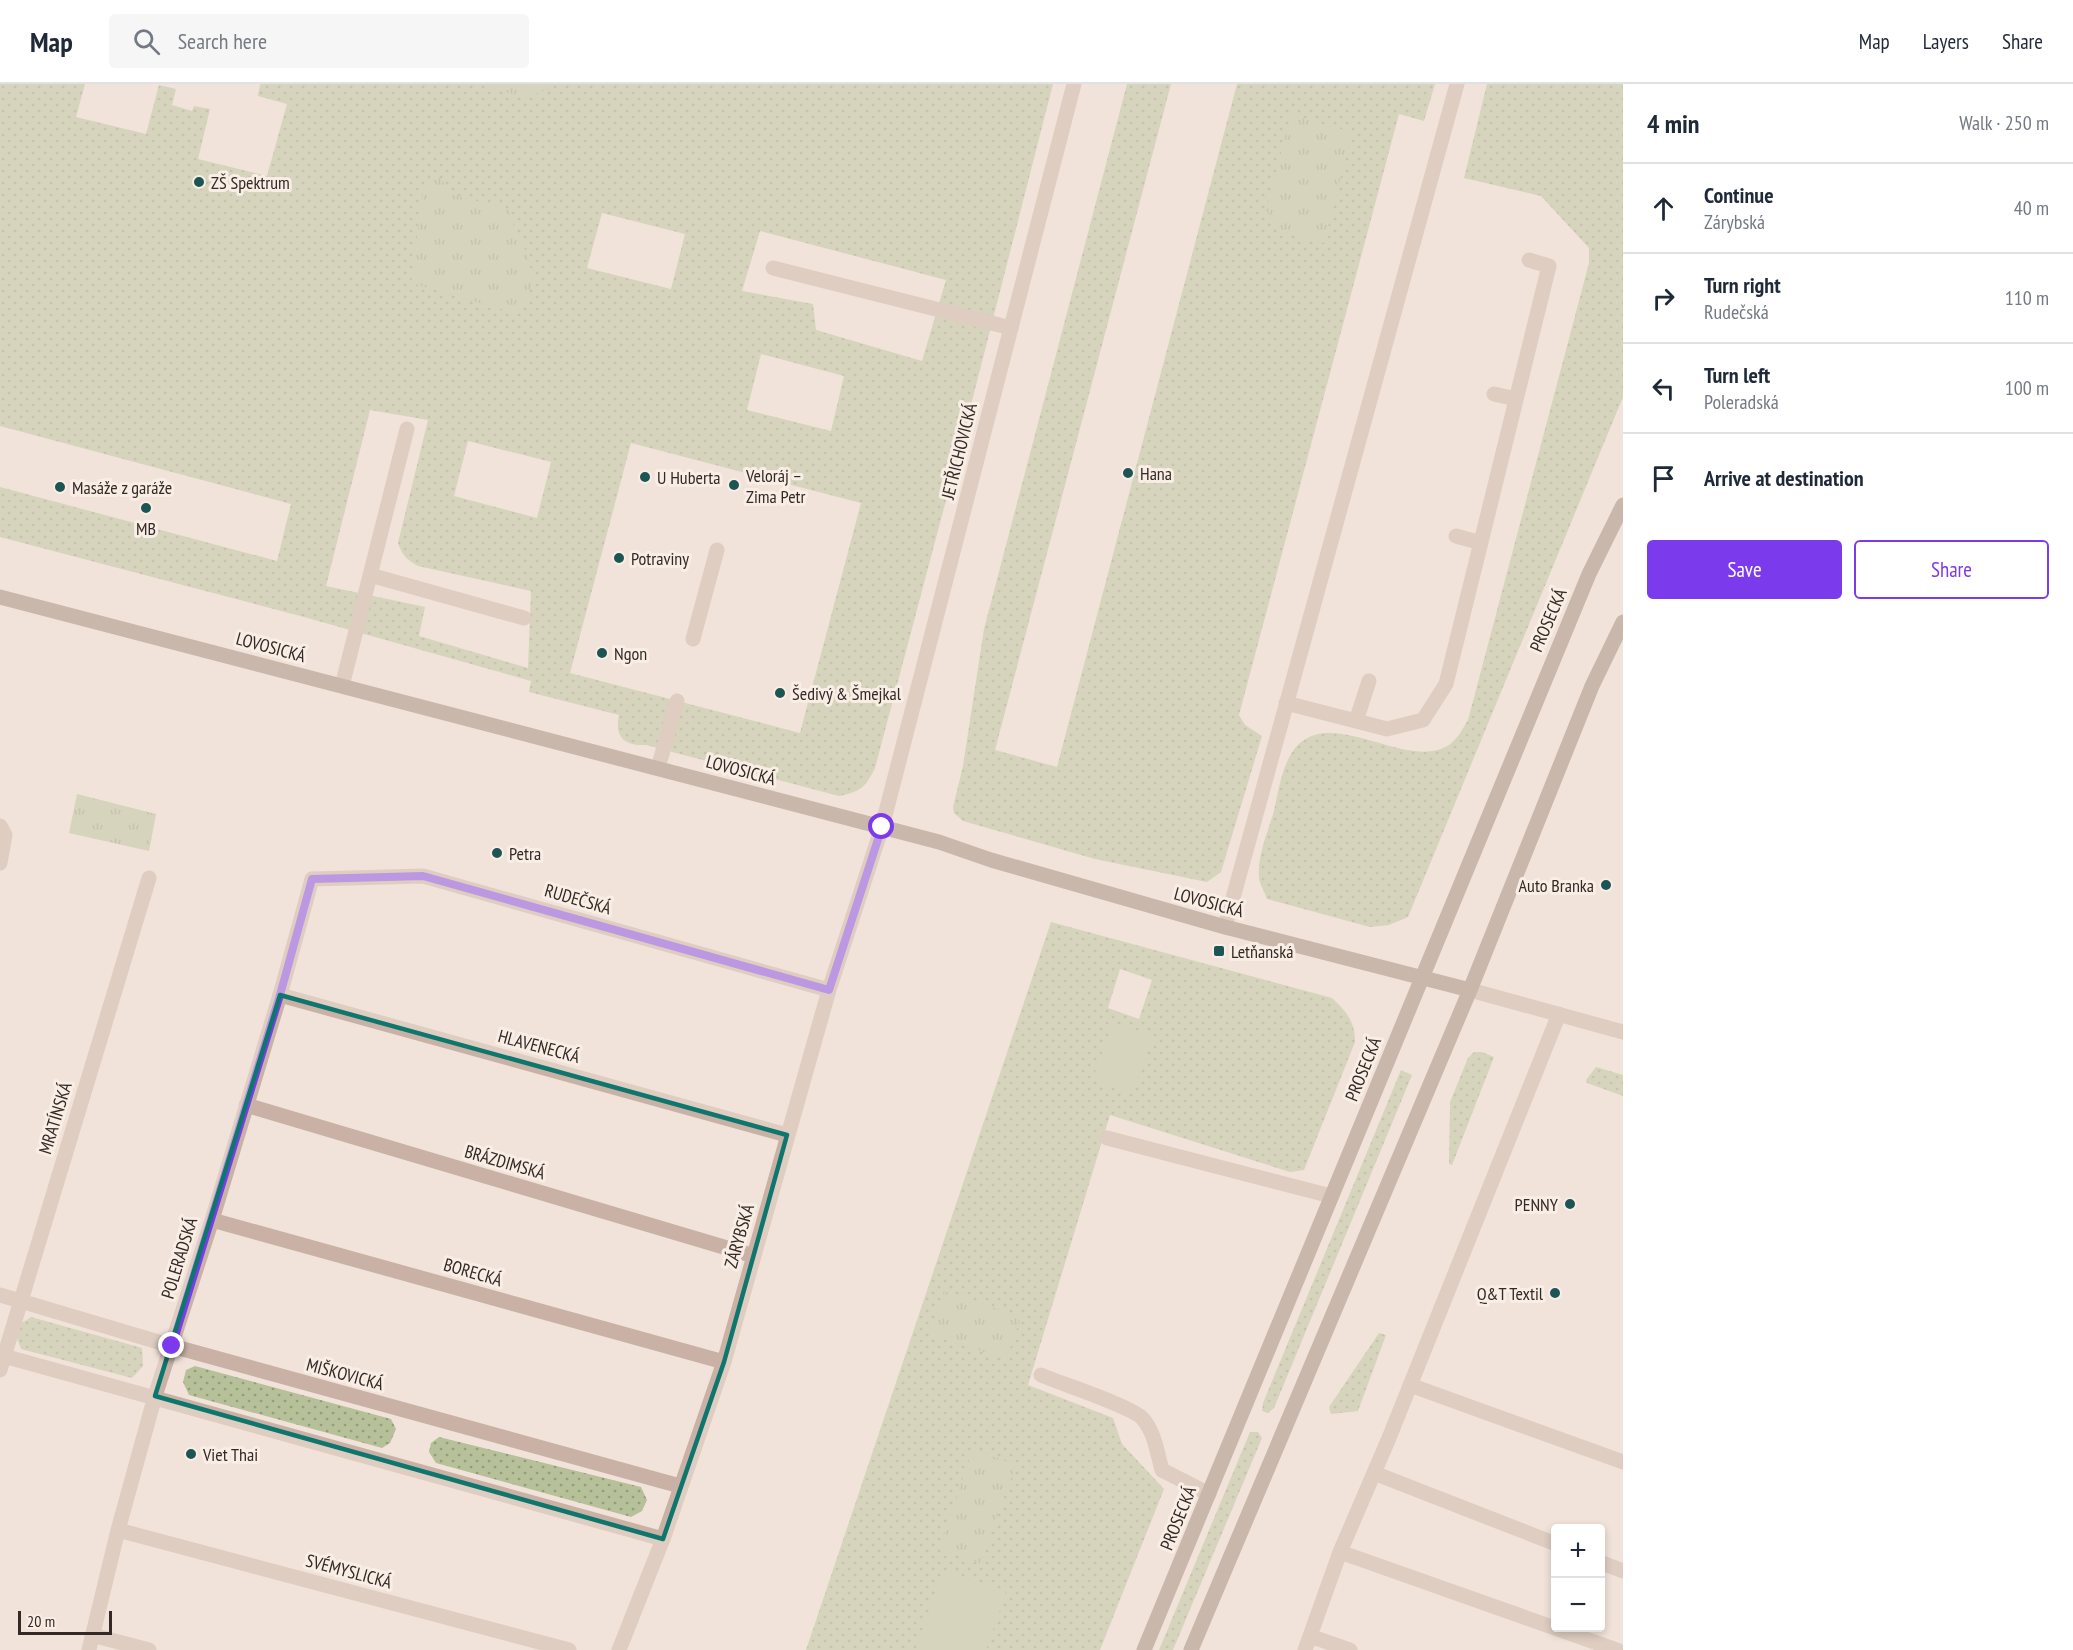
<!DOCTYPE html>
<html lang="en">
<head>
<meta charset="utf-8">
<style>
	:root { --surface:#fff; --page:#f6f6f7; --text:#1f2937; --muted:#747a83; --line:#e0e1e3; --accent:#7c3aed }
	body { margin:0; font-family:"PT Sans Narrow",sans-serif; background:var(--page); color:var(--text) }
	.controls { position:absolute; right:18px; bottom:18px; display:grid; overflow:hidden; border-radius:6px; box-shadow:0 3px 9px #0003 }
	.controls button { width:54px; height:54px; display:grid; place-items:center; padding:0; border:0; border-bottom:2px solid var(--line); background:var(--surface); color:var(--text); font:30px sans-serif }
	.scale { position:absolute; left:18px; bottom:15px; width:94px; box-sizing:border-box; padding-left:6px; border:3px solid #342926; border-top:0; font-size:16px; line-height:21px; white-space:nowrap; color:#342926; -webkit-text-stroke:4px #f9eee5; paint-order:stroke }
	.stop { position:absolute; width:18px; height:18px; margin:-14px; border:4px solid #7c3aed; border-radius:50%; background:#fff }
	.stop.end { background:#7c3aed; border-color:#fff; box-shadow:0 2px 6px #0008 }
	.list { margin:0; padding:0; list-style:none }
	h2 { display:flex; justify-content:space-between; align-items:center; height:78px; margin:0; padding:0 24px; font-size:26px }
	h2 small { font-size:20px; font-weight:400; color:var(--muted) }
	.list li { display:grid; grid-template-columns:39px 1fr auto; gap:18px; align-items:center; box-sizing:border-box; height:90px; padding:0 24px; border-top:2px solid var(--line) }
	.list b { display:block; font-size:22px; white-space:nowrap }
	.list p { margin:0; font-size:20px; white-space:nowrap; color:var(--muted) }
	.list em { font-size:20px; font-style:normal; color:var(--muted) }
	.actions { display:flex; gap:12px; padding:18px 24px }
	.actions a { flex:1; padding:14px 0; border:2px solid var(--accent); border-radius:6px; text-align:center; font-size:21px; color:var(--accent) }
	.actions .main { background:var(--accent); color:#fff }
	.icon { flex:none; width:33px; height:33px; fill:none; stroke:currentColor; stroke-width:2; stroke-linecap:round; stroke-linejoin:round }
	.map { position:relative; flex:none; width:1623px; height:1566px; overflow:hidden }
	header { display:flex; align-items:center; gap:36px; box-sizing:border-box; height:84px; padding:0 30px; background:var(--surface); border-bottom:2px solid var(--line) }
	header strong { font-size:28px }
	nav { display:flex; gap:33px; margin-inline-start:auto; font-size:21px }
	.search { width:420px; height:54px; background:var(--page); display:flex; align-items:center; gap:15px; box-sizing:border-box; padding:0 21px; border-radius:6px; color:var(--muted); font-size:22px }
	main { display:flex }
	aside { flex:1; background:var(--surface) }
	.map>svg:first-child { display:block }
</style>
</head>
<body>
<header>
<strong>Map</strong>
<div class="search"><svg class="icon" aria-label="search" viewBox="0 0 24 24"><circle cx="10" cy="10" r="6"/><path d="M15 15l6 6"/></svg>Search here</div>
<nav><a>Map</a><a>Layers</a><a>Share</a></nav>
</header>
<main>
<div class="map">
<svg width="1623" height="1566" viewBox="0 0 1623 1566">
	<defs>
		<pattern id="grass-dots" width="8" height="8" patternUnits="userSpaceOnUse" patternTransform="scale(1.5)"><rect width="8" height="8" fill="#b6c099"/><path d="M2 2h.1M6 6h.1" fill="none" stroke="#959c7d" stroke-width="1.8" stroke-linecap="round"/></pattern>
		<pattern id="park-tufts" width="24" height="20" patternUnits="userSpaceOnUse" patternTransform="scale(1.5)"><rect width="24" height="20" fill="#b6c099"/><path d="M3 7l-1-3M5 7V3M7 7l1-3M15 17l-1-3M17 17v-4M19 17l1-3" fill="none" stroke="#959c7d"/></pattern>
	</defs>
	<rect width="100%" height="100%" fill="#f1e3d9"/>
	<path fill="url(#grass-dots)" fill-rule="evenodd" d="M0,0H85L76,33L146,50L159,1L176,5L172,21L192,27L194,22L210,25L198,75L267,92L287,20L258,12L260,0H1053L962,356L875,684C866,703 860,708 839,712L646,661C625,662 614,653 619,631L529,608L531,597L304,533L0,453V403L277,477L291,420L0,342ZM602,129L685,150L671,205L587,184ZM760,147L946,196L922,277L816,246L813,220L742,207ZM761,270L844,292L831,347L747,326ZM370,326L428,336L398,459C402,471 407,476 418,482L531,507L528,584L419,552L425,523L326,502ZM468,357L551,378L537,434L454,412ZM631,359L861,419L800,649L570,589Z
		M1127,0H1171L995,666L1057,683L1237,0H1435L1424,37L1399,30L1239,631L1245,641L1262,652L1221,788L1207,798L1095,775L963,737L954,729L953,723L963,682L984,545Z
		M1487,0H1623V313L1408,833L1389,841L1370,843L1267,815C1265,808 1260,801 1259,794C1257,772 1268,748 1274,727C1278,709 1281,687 1291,670C1323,618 1396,681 1441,665C1454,661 1461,648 1468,636L1589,179V164L1541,112L1464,94Z
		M1051,838L1332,914C1347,928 1355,938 1355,958L1304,1086L1290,1088L1110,1031L1028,1301L1113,1334L1122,1360L1164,1405L1100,1566H806ZM1120,885L1152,896L1139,935L1108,924Z
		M1474,968H1482L1494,973L1452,1081L1449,1080L1450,1018L1468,974Z
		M1596,983L1623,991V1012L1587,999L1586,996Z
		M1401,986L1412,991L1274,1324L1268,1329L1262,1327L1263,1319Z
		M31,1233L142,1264L143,1282L132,1294L21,1265L17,1254L20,1240Z
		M1379,1249L1386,1251L1358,1327L1331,1330L1329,1323Z
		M195,1282L391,1335L396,1345L390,1359L382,1364L189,1311L183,1298L186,1286Z
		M1250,1348H1258L1262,1354L1173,1566H1159Z
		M439,1353L641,1403L647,1416L642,1427L631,1433L436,1379L429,1368L431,1359Z"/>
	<path fill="url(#park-tufts)" d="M479,0H554C529,21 508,8 479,0Z
		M1291,31L1352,48L1324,159L1281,148L1266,126Z
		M437,91L455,111L509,126L518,155L526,167L533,193L529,209L518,230L411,199L424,99Z
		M77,710L156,730L149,767L69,749Z
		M944,1207L1021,1233L1006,1276L930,1249Z
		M973,1365L1016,1381L980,1479L939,1464Z"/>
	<path fill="#b6c099" d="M1113,939L1152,953L1132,1010L1092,996Z
		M943,1487L1006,1508L986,1566H916Z"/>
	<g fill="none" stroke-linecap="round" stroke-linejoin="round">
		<path stroke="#c9b2a5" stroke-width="15" d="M773,184L1011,244
			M1494,310L1516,315
			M1456,452L1481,459
			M370,491L524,534
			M693,555L717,466
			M342,602L407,345
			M1286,619L1387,645L1423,636L1446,600L1549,182L1529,176
			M1356,637L1369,597
			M658,684L677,617
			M1225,843L1457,0
			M1470,906L1623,948
			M280,911L312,795
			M1107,1054L1331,1112
			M1041,1291C1059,1299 1134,1323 1143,1335C1155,1349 1157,1369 1162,1386L1209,1410
			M1410,1301L1623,1378
			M1374,1389L1556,1460
			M1340,1468L1617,1566
			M1600,1478L1623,1487
			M1310,1552L1350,1566
			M1305,1566L1340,1468L1389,1354L1559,930"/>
		<path stroke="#c9b2a5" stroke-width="15" d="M0,742L5,751L0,779
			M312,795L423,792L829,906
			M246,1021L754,1172
			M212,1136L724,1278
			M0,1211L172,1262L680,1402
			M0,1271L663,1455
			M0,1286L149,794
			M118,1446L569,1566
			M92,1551L149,1566
			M89,1566L118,1446L155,1312L212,1136L280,911L787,1051
			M619,1566L663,1455L724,1278L829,906L882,743L1074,0"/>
		<path stroke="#9c8176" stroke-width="15" d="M0,513L939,758L991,776L1225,843L1470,906
			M1144,1566L1589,490L1623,421
			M1191,1566L1470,906L1592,602L1623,538"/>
	</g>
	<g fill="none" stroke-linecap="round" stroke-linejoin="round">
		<path stroke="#7c3aed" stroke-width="8" d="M172,1262L280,911L312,795L423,792L829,906L882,743"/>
	</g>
	<path d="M0 0H1623V1566H0ZM280,911L787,1051L724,1278L663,1455L155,1312Z" fill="#f1e3d9" fill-opacity=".55" fill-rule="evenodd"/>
	<path fill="none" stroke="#0f766e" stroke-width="4.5" stroke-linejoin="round" d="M280,911L787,1051L724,1278L663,1455L155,1312Z"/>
	<g fill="#1c5554" stroke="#f9eee5" stroke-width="2">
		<circle cx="199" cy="98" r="6"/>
		<circle cx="1128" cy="389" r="6"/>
		<circle cx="645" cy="393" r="6"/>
		<circle cx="734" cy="401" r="6"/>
		<circle cx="60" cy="403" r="6"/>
		<circle cx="146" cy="424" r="6"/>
		<circle cx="619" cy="474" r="6"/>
		<circle cx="602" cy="569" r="6"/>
		<circle cx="780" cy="609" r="6"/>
		<circle cx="497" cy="769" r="6"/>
		<circle cx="1606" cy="801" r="6"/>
		<rect x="1213" y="861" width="12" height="12" rx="3"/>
		<circle cx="1570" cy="1120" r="6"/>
		<circle cx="1555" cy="1209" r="6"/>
		<circle cx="191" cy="1370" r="6"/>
	</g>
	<g text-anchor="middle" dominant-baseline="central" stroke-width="6" stroke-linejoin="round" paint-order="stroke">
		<g font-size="18" fill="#342926" stroke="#f9eee5" text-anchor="start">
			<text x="211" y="98">ZŠ Spektrum</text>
			<text x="1140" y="389">Hana</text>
			<text x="746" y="391">Veloráj –<tspan x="746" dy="21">Zima Petr</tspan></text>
			<text x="657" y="393">U Huberta</text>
			<text x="72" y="403">Masáže z garáže</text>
			<text x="146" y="444" text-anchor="middle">MB</text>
			<text x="631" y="474">Potraviny</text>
			<text x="614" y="569">Ngon</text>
			<text x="792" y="609">Šedivý &amp; Šmejkal</text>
			<text x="509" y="769">Petra</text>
			<text x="1594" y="801" text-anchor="end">Auto Branka</text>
			<text x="1231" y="867">Letňanská</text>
			<text x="1558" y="1120" text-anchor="end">PENNY</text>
			<text x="1543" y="1209" text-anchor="end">Q&amp;T Textil</text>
			<text x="203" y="1370">Viet Thai</text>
		</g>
		<g font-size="18" fill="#342926" stroke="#f9eee5">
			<text transform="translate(959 367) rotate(-76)">JETŘICHOVICKÁ</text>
			<text transform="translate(1548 536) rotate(-67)">PROSECKÁ</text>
			<text transform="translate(271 563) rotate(15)">LOVOSICKÁ</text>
			<text transform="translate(741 686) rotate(15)">LOVOSICKÁ</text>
			<text transform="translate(578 815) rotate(16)">RUDEČSKÁ</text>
			<text transform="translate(1209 818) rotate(15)">LOVOSICKÁ</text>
			<text transform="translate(539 962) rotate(15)">HLAVENECKÁ</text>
			<text transform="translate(1363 985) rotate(-68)">PROSECKÁ</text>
			<text transform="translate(55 1034) rotate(-73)">MRATÍNSKÁ</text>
			<text transform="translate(505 1078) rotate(16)">BRÁZDIMSKÁ</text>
			<text transform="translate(739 1152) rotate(-74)">ZÁRYBSKÁ</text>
			<text transform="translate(179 1174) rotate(-73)">POLERADSKÁ</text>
			<text transform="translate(473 1188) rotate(16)">BORECKÁ</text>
			<text transform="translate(345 1290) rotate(15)">MIŠKOVICKÁ</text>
			<text transform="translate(1178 1434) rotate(-68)">PROSECKÁ</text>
			<text transform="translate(349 1487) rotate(15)">SVÉMYSLICKÁ</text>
		</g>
	</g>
</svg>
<div class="controls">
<button>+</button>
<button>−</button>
</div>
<div class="scale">20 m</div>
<div class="stop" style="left:882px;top:743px"></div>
<div class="stop end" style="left:172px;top:1262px"></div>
</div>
<aside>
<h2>4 min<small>Walk · 250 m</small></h2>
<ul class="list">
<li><svg class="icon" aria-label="ahead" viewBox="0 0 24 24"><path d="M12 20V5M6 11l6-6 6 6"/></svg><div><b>Continue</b><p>Zárybská</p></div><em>40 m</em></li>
<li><svg class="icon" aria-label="right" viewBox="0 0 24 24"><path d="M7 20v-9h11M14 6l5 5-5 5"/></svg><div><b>Turn right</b><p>Rudečská</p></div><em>110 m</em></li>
<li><svg class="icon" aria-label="left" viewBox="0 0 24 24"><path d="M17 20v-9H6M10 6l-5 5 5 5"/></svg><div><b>Turn left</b><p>Poleradská</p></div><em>100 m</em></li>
<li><svg class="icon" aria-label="arrive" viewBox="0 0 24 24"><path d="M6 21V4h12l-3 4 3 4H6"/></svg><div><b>Arrive at destination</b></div></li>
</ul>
<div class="actions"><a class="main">Save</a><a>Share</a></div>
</aside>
</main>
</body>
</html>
